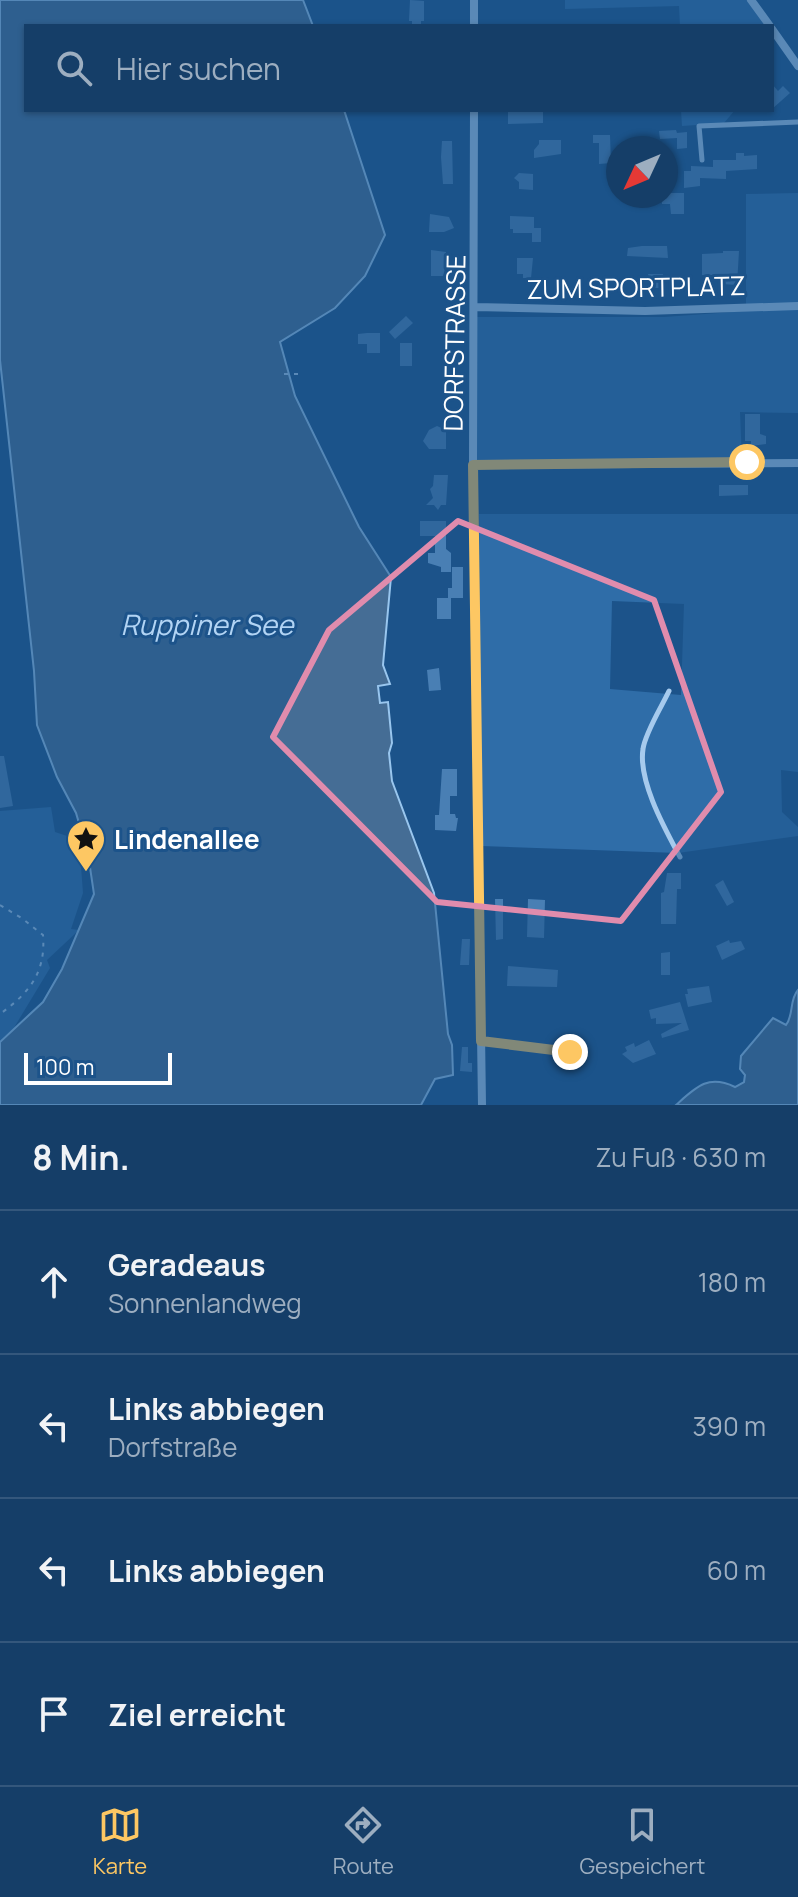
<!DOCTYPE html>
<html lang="de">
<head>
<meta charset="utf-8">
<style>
	:root { --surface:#153e68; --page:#224971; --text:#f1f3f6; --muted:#9daec0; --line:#34577c; --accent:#fdc763 }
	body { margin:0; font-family:Manrope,sans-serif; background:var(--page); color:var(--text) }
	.compass { position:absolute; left:606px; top:136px; width:72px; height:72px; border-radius:50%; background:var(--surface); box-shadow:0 2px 6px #0004; rotate:226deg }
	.scale { position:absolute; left:24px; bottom:20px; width:148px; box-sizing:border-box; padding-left:8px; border:4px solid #fff; border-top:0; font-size:22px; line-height:28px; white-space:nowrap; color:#fff; -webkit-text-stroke:6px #1c538a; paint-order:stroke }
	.stop { position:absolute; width:24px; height:24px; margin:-18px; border:6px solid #fdc763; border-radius:50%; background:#fff }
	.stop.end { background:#fdc763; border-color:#fff; box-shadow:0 2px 8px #0008 }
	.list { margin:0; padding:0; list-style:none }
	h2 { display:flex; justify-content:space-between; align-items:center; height:104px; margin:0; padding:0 32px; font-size:34px }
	h2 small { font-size:26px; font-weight:400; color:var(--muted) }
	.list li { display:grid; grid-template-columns:52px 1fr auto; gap:24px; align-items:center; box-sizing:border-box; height:144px; padding:0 32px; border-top:2px solid var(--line) }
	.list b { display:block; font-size:30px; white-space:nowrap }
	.list p { margin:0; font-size:26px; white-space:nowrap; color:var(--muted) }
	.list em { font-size:26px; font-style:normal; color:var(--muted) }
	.icon { flex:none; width:44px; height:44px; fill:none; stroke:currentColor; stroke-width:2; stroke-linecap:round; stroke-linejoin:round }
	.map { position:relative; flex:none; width:798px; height:1105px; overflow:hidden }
	.search { position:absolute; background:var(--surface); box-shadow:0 2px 6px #0004; left:24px; right:24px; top:24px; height:88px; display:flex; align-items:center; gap:20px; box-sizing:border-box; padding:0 28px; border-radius:0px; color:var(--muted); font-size:30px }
	.sheet { height:680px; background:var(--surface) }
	nav { display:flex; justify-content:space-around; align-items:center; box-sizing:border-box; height:112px; border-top:2px solid var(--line); background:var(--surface); font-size:22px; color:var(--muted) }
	nav a { display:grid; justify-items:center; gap:4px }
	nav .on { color:var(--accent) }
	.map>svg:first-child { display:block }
</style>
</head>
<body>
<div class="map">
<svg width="798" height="1105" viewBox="0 0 798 1105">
	<rect width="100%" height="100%" fill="#1c538a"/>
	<path fill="#2f6da8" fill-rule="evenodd" d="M565,0H750L769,26H680L679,6L565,9Z
		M681,110H735L724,123L682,126Z
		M798,193V413L740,412L742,460L474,464L477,317H664L746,311V194Z
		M479,514H798V772L781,770L782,812L798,827V836L678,853L481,846ZM612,601L684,604L681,695L610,689Z
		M51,807L55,832L79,840L83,893L71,929L79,930L47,960L50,968L12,1031L0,1042V811Z"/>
	<path fill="#456d95" stroke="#99c6ee" stroke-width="2" d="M0,0H303L313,26H26V110H344L385,235L365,276L335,308L280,342L295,396L359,527L391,577L383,665L390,684L378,686L380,703L388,702L392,743L389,753L392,781L434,893L448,1034L452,1045L453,1075L435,1079L421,1105H0V1042L43,1002L62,969L94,894L88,854L76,813L57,777L37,725L34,671L0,360Z
		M798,990V1105H676C696,1087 708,1074 735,1087L744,1082L745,1075L740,1069L741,1056L773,1018L786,1025C794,1015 789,1000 798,990Z"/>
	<path fill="#497fb4" d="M410,0L424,1V21H421V26H412V21H409Z
		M772,84L778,91L783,86L790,93L772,109Z
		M508,110H543V123L508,124Z
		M676,130L677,133L687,132V148L677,149V138L660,139L659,131Z
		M593,135H610L611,163L599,164V143H593Z
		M539,140H561V154L534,158V150L539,144Z
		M442,141H452L453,184H443L441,157Z
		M736,153H744V156L757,155V169L726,171V179L700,178V186L684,188V171H691V166L713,167V160H736Z
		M519,173L533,174V190L519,189V182L514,178Z
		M666,193H684V214H671L670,204H662V196H666Z
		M430,214L449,217L454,228L444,232H429Z
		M510,216L534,217V228H541V242H532V233H513V229H510Z
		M642,246H667L668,258L627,256L628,248Z
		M431,250L446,252L444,276H431Z
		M723,251H739L737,285L722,284V275H702V254L723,253Z
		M517,258H533L531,278H523V274H517Z
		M648,274H663L664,288H651Z
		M406,316L413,323L395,339L389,332Z
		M367,333H380V353H367V344H358V334Z
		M400,343H412V366H400Z
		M745,414H760V434L766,436V444L751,446V441H745Z
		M437,426L446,430V449H429L423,441L429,430Z
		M434,475H448L446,505H441L438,510L434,505H426L433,498L430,489L433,486Z
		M719,485H748V495L719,496Z
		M420,521H446V549L451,553V572H441V567L428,563V553H435V536H420Z
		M452,567H463V598H451V619H437V598H448V588H452Z
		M439,668L441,690L429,691L427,670Z
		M0,756H4L13,806L0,808Z
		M442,769H457V796H450V814H455L456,818H458L456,831L435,830V815H439Z
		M667,873H681V889H677L676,924H661V893L664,892Z
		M723,880L734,902L727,906L715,885Z
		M495,899H503V939L496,940Z
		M528,899L545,900L544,938L527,937Z
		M462,939H470L469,965H460Z
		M729,940L730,943L741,941L745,949L722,960L716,946Z
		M670,952V975H661V953Z
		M508,966L558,970L557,987L507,986Z
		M709,986L712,1002L688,1007L685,994H688L687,989Z
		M680,1002L689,1030L662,1038L661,1034L682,1023L656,1024V1018L651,1019L649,1010Z
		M649,1040L656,1054L633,1063L622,1054L627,1051L625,1047L634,1043L635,1047Z
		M462,1047H468V1063H472V1072L460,1071Z"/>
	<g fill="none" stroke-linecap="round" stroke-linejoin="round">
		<path stroke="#a6caed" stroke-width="2" stroke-dasharray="4 6" stroke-linecap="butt" d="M284,374H299
			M74,834L94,827
			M0,905L23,919L43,935C46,973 29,993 0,1014"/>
		<path stroke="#a6caed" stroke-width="5" d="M702,160L699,126L798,122
			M669,691C662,706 645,733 643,749C638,781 665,829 680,857
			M481,1041L570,1052"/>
		<path stroke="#a6caed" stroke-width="8" d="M474,0V26
			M751,0L770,26
			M772,29L798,66
			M474,110L473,465L482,1105
			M475,307L645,311L798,306
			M473,465L798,463"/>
	</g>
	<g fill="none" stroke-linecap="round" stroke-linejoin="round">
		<path stroke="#fdc763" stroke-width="10" d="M570,1052L481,1041L473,465L747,462"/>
	</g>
	<path d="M0 0H798V1105H0ZM458,521L654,600L721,792L621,921L437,902L273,737L329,630Z" fill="#1c538a" fill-opacity=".55" fill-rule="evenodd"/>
	<path fill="none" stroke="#e08cad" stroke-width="6" stroke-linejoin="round" d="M458,521L654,600L721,792L621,921L437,902L273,737L329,630Z"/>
	<defs>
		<g id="sight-pin" transform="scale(2)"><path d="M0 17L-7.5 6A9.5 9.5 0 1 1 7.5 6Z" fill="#fdc763" stroke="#1c538a"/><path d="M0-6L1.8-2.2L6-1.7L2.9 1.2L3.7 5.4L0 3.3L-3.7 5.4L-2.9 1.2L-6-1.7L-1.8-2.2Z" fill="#111"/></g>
	</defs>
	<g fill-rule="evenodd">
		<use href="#sight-pin" x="86" y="839"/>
	</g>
	<g text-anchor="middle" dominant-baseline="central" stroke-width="6" stroke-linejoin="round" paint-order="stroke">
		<g font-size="26" fill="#fff" stroke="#1c538a">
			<text transform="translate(636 287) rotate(-1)">ZUM SPORTPLATZ</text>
			<text transform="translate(454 343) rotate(-89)">DORFSTRASSE</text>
		</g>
		<g font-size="26" font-weight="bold" fill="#fff" stroke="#1c538a" text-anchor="start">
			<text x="114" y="839">Lindenallee</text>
		</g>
		<g font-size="28" font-style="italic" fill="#b2d4f4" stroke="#1c538a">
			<text x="207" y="624">Ruppiner See</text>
		</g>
	</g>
</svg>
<svg class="compass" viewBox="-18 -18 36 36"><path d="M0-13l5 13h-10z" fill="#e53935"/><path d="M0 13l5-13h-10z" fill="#9daec0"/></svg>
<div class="scale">100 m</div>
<div class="stop" style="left:747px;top:462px"></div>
<div class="stop end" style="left:570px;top:1052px"></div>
<div class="search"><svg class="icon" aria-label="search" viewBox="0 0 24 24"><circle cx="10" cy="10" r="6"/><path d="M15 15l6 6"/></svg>Hier suchen</div>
</div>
<section class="sheet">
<h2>8 Min.<small>Zu Fuß · 630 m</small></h2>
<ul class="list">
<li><svg class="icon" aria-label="ahead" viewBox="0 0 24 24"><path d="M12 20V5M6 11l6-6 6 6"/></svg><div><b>Geradeaus</b><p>Sonnenlandweg</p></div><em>180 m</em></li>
<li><svg class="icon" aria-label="left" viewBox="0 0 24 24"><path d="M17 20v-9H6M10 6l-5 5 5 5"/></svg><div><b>Links abbiegen</b><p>Dorfstraße</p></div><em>390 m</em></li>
<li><svg class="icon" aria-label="left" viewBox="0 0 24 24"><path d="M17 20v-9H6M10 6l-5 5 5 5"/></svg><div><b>Links abbiegen</b></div><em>60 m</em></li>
<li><svg class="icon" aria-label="arrive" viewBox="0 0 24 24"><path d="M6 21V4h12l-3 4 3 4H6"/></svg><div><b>Ziel erreicht</b></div></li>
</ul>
</section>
<nav>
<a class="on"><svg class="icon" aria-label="map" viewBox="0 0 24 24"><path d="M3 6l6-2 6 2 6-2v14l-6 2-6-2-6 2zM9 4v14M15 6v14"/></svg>Karte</a>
<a><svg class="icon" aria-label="directions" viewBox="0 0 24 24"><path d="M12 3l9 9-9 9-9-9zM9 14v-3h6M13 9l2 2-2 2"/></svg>Route</a>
<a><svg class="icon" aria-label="saved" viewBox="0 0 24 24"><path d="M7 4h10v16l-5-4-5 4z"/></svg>Gespeichert</a>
</nav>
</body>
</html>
